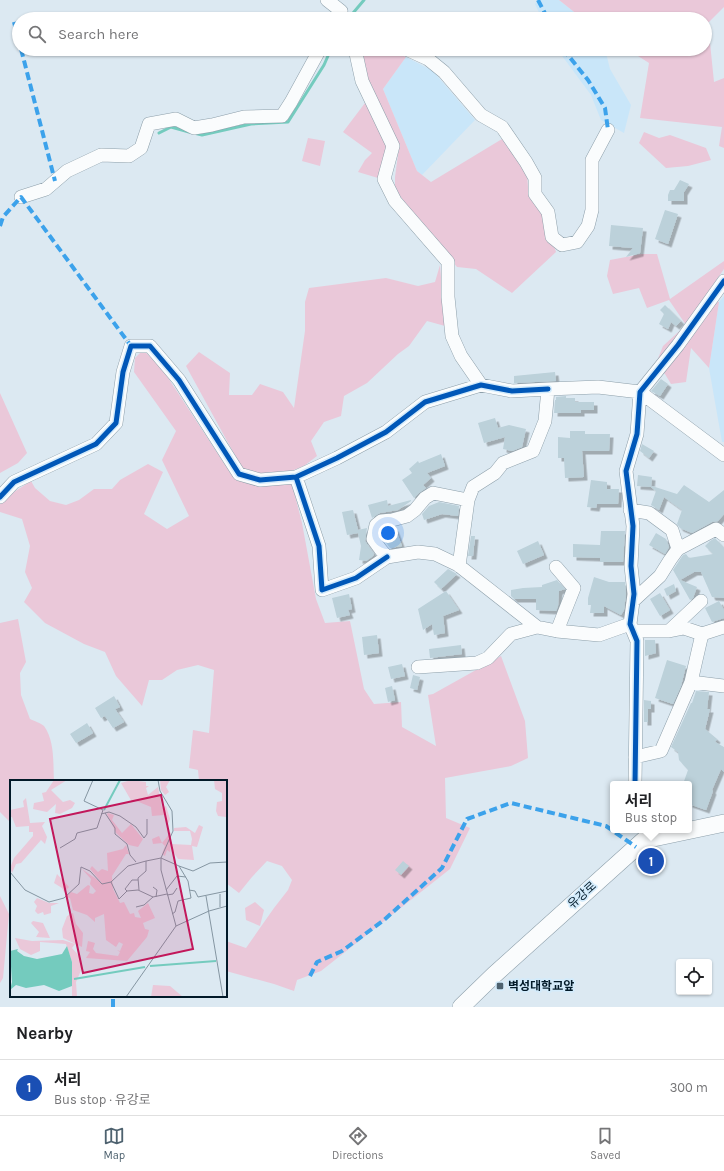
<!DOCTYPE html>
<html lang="en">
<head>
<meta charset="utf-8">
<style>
	:root { --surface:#fff; --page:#f2f2f2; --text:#202124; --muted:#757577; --line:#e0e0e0; --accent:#4e626f }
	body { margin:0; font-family:Karla,"Noto Sans KR",sans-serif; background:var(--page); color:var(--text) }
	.controls { position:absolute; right:12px; bottom:12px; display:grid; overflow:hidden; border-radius:4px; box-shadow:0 1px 3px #0004 }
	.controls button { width:36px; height:36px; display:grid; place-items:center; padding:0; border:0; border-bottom:1px solid var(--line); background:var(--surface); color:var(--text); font:20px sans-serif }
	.you { position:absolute; left:388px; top:533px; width:14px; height:14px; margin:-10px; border:3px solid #fff; border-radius:50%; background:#1a73e8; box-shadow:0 0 0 6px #1a73e833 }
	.badge { display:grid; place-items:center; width:26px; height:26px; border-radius:50%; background:var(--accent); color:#fff; font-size:13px; font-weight:700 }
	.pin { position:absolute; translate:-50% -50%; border:2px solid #fff; box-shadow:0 1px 4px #0006 }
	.popup { position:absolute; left:610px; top:781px; width:82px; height:52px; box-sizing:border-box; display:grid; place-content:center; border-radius:4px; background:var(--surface); filter:drop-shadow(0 1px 3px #0005); font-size:13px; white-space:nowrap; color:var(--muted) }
	.popup b { font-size:15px; color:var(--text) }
	.popup::after { content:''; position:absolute; left:50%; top:100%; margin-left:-8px; border:8px solid transparent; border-top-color:var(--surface) }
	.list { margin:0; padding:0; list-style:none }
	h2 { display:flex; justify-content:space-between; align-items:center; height:52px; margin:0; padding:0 16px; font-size:17px }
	h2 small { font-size:13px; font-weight:400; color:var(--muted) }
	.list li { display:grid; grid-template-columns:26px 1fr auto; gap:12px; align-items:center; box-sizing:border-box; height:56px; padding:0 16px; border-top:1px solid var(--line) }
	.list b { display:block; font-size:15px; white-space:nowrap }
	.list p { margin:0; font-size:13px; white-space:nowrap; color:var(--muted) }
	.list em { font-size:13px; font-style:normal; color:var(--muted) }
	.icon { flex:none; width:22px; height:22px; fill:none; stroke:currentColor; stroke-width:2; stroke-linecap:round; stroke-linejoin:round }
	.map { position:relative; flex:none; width:724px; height:1007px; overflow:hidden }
	.search { position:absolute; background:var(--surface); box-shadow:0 1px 3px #0004; left:12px; right:12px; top:12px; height:44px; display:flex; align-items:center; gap:10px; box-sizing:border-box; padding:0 14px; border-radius:22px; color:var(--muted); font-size:15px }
	.sheet { height:108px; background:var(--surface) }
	nav { display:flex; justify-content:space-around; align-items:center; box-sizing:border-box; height:56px; border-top:1px solid var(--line); background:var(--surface); font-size:11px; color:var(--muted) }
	nav a { display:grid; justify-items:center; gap:2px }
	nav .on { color:var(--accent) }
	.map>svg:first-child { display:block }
</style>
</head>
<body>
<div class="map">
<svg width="724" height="1007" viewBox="0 0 724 1007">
	<defs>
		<filter id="shadow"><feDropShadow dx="3.5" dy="3.5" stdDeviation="0" flood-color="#0004"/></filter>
	</defs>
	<rect width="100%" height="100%" fill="#dce9f2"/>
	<path fill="#c9e6f9" d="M538,0H559L583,19H542L535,4Z
		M557,49H605L610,69L631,105L624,133L601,120L591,95Z
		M406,57L433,71L475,120L422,175L417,171L383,89Z
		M724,296V442H722L709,368L719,302Z"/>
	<path fill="#eac8d9" d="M559,0H724V7L708,23L714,82L724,78V148L719,146L722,127L640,118L649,63L627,49H705V19H583Z
		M360,49H389L406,57L383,89L417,171L431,182L502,139L527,174L528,187L544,214L556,252L512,293L476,269L457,267L395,190V177L399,147L369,84Z
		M365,103L388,146L378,178L358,172L365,160L372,153L343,132Z
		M644,132L659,138L670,135L706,148L711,160L688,166L666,168L639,143Z
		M308,138L325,141L320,166L302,161Z
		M642,254H657L670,299L724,261V269L704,298L719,302L709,368L691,348L686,382L671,384L665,374L655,366L663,346L686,325L669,300L647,308L639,288L613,294L607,276L610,260Z
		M440,265L445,326L427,321L409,346L398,354L367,383L344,396L341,416L324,422L311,441L317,456L304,466L289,472L302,523L316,599L325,623L350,621L364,689L374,704L401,702L402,727L436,746L428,695L433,694L501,656L525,721L528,758L511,766L445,778L446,818L470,828L450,869L321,971L297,980L294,991L274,984L226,971V941L246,948L274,908L288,890L292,880L282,866L267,861L252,877L239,893L226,883V781H199L198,770L189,768L193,730L209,733L214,670L198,665L177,670L162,680H149L142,706L116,676L105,652L84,644L45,623L24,602L32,588L25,572L30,546L22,519L0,512V501L31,481L35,488L50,501L66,505L79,500L94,489H112L120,480L148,464L163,472L144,514L167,529L189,516L162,460L176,431L134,372L135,358L143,350L161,367L231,474L243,470L186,366L199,352L230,373L229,395H252L260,384L283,392L294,408L305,331V302L309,288L386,278L418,286L435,282Z
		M0,393L27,453L18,463L0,473Z
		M18,619L26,662L20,673L21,695L30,719C34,721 41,723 44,726C55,741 53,764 54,781H11V823L0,812V623Z
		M0,896L9,914L3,978L0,983Z
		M255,902L264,910L260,926L246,920L245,908Z"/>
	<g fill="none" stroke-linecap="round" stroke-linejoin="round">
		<path stroke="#74cbbe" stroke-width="3" d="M348,19L364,0
			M159,133L171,127L189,132
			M194,133L202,135L251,124L288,122L324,65L331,49"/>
	</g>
	<path fill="#bcd1da" filter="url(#shadow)" d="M680,180L689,184L684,192V201H668V195L670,190H674Z
		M665,210L678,214L668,244L655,239Z
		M611,225L643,228L640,253L626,257L633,248L609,246Z
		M665,305L681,321L676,326L671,322L668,329L659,324L664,314L660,310Z
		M555,372L556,381L514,383V376Z
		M661,379L668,384L660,396L651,391Z
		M566,396V398H575V402H594V410H581V413H554L555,400H556V397Z
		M495,418L498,428L509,425L526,429L522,447L512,451L503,449L505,437L484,443L478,423Z
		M570,431H585V434H610L609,451H582L584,477L565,478L564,458H558V437L570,438Z
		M642,444L654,451L649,458L640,451Z
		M441,454L445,466L427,473L431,478L423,485L426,488L419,493L414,498L402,480L412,473L409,469L418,461L419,463Z
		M638,475L652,477L651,487L652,486L677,494L684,485L709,502L724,490V514L718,521L712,522L692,533L680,528L677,524L682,510L664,497L659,510L651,505L656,491L651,487L637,486Z
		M591,480L607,482V489H619L618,504H597L596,508L587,507Z
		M387,500L388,506L411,500V501L398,510L380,513L372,518L368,505Z
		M439,502L459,506L458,516L442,514L424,520L422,514L429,506Z
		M353,510L358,530L367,528L365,541L374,554L373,556L366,561L359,560L361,546L358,533L347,535L342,512Z
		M395,528L402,546L390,548L382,537L383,529Z
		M601,531H625L623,562H600V558L573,557V544L600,545Z
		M656,533L666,539L669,547L665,554L649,545Z
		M471,536H475L473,556H468Z
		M715,538L724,548V598L712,597L701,572H694L680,580L697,587L693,598L690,600L673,570L683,555L686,554L689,558L713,554L705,546L710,541Z
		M538,541L544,555L523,564L517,551Z
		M448,569L457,574L441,589L434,582Z
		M594,577L609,582H625L626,594L624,610L621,615L604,606V613H590L591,605H588V598Z
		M557,580L565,589L559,591L558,606L556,611L536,610V599H514L511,596V590L523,588L542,587V585Z
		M674,584L676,591L667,596L664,589Z
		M446,591L459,610L443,616L445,633L434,635L432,624L423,630L418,609Z
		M660,593L670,610L660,616L650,599Z
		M349,594L352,609L348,610L350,615L337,618L332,598Z
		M719,601L724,610V618L712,622L705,608Z
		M377,635L379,653L364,655L362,637Z
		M645,640H655L656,653L645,656Z
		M461,645L462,654L430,658L429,649Z
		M667,660L686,666L681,686L673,704L655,698Z
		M402,664L405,676L391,679L388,667Z
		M413,675L420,677L417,690L410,688Z
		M392,686L395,700L388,702L385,688Z
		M696,691L709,692L707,709H710L705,729L717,739L715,742L724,747V772L721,769L712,790L713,791L706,810L689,804V784H683L688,770L679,760L678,752L671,747L691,703H692Z
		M114,696L120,707L115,709L124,722L113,728L105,716L101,718L95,708Z
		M644,700L651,701V709H648V722H644Z
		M87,723L93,733L76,743L70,734Z
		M403,861L409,866L401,875L395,870Z"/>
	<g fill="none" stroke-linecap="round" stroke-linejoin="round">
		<g stroke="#8d9faa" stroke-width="14">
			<path id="minor" d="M327,0L341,11L337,19
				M355,49L362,81L393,146L384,179L395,201L448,262V297L452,336L461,356L481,385
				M406,49L428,59L444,72L481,115L502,127L526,162L535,178V194L548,212L552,237L562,245L577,242L588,226L592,210V160L608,130
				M21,197L46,189L67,171L101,155L129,156L141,148L149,124L176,119L194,128L212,125L244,117L282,116L291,102L320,49
				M0,497L14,482L96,444L116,423L123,372L131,346H150L179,380L239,474L260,480L296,477
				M468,500L433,493L425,498L415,510L407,516L392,520L381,521L376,525L373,539L381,550L387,557L418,552L435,554L458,565L537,627
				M630,510L649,513L672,530L678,549
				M387,557L356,578L322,590L319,546L296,477L337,458L386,432L425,402L481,385L512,391L548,389
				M459,566L468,500L473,487L495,473L503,463L533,451L545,421L548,389L598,387L640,392L724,455
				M556,567L574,588L557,631
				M633,601L660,576L670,560L678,549L716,529L724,535
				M633,631H669L701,601
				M669,631L684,628L702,634L724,627
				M418,667L477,663L488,658L511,634L537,627L557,631L599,635L630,624
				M691,682L702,634
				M635,757L661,751L691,682L724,686
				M635,784L637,641L630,624L634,594L631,566L633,526L626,471L637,434L640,392L678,345L724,281"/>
		</g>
		<g stroke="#8d9faa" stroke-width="18">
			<path id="major" d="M461,1007L494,975L644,840L724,823"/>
		</g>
		<use href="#minor" stroke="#fafcfd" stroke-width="13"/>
		<use href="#major" stroke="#fafcfd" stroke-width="17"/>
		<path stroke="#3ca2eb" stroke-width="4" stroke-dasharray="8 4" stroke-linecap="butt" d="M538,0L548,19
			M14,22L19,42
			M21,49L55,181
			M563,49L588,80L605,108L608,130
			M0,226L3,217L21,197L131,346
			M310,976L317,962L342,951L384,920L442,868L467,819L511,803L606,826L636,847
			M113,1007V996"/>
		<g stroke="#d3ebfb" stroke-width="8">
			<path id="cycleway" d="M0,497L14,482L96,444L116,423L123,372L131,346H150L179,380L239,474L260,480L296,477
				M387,557L356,578L322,590L319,546L296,477L337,458L386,432L425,402L481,385L512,391L548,389
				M635,784L637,641L630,624L634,594L631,566L633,526L626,471L637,434L640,392L678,345L724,281"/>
		</g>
		<use href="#cycleway" stroke="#0057b8" stroke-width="5"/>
	</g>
	<rect fill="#4e626f" stroke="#d3ebfb" stroke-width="1.5" x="496" y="982" width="8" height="8" rx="2"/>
	<g text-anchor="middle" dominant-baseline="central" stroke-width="3.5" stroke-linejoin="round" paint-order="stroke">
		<g font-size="12" fill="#021a29" stroke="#d3ebfb">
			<text transform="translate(582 895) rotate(-42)">유강로</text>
		</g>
		<g font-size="12" font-weight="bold" fill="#021a29" stroke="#d3ebfb" text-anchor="start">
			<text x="508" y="986">벽성대학교앞</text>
		</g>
	</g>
	<g transform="translate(10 780)">
		<rect width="217" height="217" fill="#dce9f2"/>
		<path d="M44,0H57L41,10L53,22L60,20L65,23L62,28L50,34L45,33L46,24L37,32L23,29L24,23L34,21L32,13L36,12ZM121,0L136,2V6H139L136,8L138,15L148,7L152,28L156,26L160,39L158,44L154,35L142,36L141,27L124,20L122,22L111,3ZM150,0H160L156,7L159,12L155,15L151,10ZM204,0H217L216,37L208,36L206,31L207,22L212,21V13L205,9ZM16,18L20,43L35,42L32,46L37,57L35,64L31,60L11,83L6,84L2,93L0,88L4,78L23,56V52H19V46L6,47L2,37H0V30L14,27L13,21ZM98,33L104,35L102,40L112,53L121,44L133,59L128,67L119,65L106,53L97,34ZM189,45L193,47L187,67L182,66L184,80L168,79L163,71L162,64L181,65L182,59L180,51H164V48L176,47L185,53ZM161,52L160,72L157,70L155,76L152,74L155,66L152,63L143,64L142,59L149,56L152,63ZM116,65L119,74H116L102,96L103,109L110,123L114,122L120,134L124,133L125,137L131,138L128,131L138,123L145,138L133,143L135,149L139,150L137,157L117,181L76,178L80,172L76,171L78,161L85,163L83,169L86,173L108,176L110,172L107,170L110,171L113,164L109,162L106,167L96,160L94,134L85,138V142L77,135L63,130L60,118L55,117L61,112L67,114L78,105L80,106L79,113L83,114L86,111L80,104L81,99L72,89L92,103L80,89L82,86L88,92L92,89L98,91L97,73L113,69ZM47,94L59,107L54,112L52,108L44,103ZM27,118L39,123H49L41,126V133L34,135L33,132L28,134L25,131L27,126L24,122ZM63,133L66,144L73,153L72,167L53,158L52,149L57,136ZM23,141L33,143L40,158L26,157L29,152L21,143ZM5,158L22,161L53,160L65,164L62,168L71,178L72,188L66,202L67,217H62V182L56,164L30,162V171L21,175L10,169ZM143,205L160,206L173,217H141Z" fill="#eac8d9"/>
		<path d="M57,166L62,182V206L49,211L34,205L16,208L6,205L0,210L2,202L0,171L8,169L7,171L14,176L27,179L52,174Z" fill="#74cbbe"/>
		<path fill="none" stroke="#74cbbe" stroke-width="2" d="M94,30L110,0M140,186L206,181M64,199L135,187"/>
		<path fill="none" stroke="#8596a2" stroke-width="1" d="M148,0L150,11L162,31L163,51L151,78V90L166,146M95,33L105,48V54L117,64L120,75L126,82M91,34L99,32L110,36L126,47L134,58L137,54V39M50,68L65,59L67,53L87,48L93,30L74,21L83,0M169,86L183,91L200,83L217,82M0,92L15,110L39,122L54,118L69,104L71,87L80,91L92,104L101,102M128,100H122L115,109L117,111L128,110L143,117M143,107L147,110L146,117M129,110L128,98L136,91V81L151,78L169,86L178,101L181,118L168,121L165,132L162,134M156,110L167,96L176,97M179,110L185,111L188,117L217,111M117,111L109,119L101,102L118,86L136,81M210,114V127M157,115L163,114L167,108M196,116L213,217M126,127L134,125L143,117L157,114M116,217L166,146L199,131L217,126"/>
		<path fill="#c2185b" fill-opacity="0.15" stroke="#c2185b" stroke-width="2" d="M151,15L183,169L73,193L40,39Z"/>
		<rect width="217" height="217" fill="none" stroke="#021a29" stroke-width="2"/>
	</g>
</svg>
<div class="controls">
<button><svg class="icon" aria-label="locate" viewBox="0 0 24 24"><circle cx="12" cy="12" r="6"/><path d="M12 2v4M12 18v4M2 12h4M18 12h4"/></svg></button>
</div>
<div class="you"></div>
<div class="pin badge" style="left:651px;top:861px;background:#1a4fb4">1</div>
<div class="popup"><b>서리</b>Bus stop</div>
<div class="search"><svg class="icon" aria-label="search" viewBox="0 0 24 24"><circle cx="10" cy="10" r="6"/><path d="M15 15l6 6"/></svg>Search here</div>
</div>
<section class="sheet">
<h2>Nearby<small></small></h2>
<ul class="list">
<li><span class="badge" style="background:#1a4fb4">1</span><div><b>서리</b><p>Bus stop · 유강로</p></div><em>300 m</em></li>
</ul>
</section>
<nav>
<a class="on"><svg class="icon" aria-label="map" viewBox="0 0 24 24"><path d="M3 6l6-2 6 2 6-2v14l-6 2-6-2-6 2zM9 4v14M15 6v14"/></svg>Map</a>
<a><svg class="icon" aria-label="directions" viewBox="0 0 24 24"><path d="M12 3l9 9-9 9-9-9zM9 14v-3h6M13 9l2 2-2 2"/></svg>Directions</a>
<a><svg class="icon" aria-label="saved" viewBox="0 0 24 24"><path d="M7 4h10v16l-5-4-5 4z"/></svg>Saved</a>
</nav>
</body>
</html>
